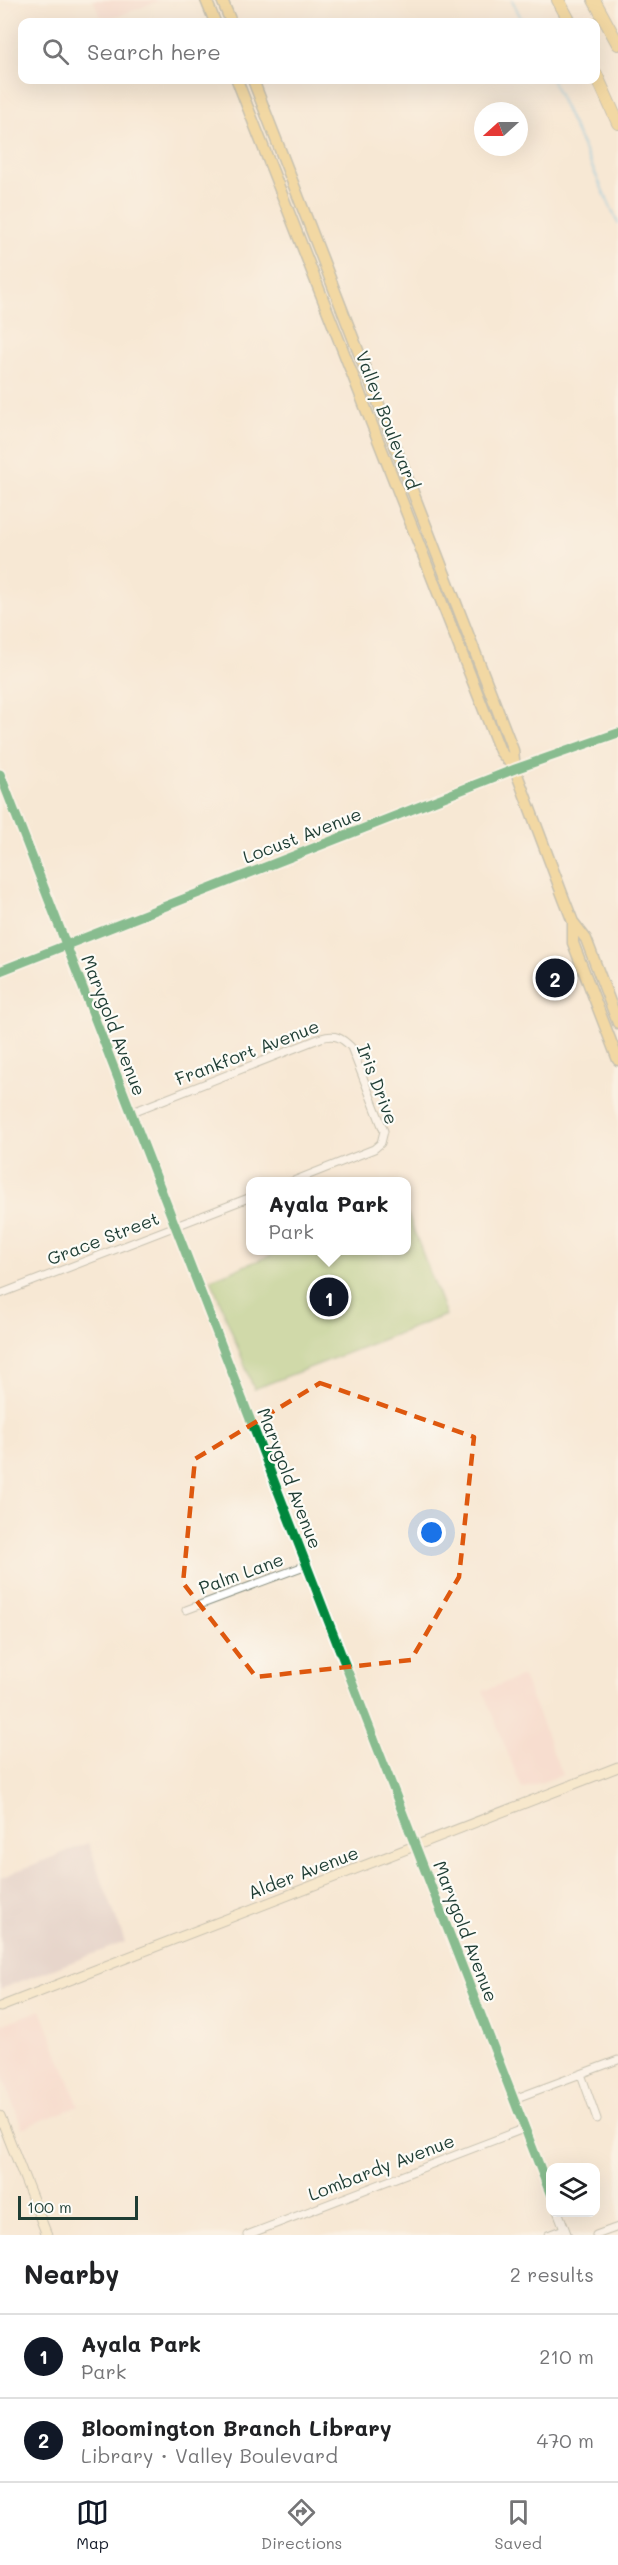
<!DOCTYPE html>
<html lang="en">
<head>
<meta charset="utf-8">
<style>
	:root { --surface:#fff; --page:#f6f6f6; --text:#202124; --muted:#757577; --line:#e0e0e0; --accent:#111827 }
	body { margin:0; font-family:Mali,sans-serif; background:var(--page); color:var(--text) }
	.controls { position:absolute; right:18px; bottom:18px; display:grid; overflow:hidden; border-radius:12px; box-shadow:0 6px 24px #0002 }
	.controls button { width:54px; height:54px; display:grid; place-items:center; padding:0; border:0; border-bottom:2px solid var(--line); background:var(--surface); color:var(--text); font:30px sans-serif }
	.compass { position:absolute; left:474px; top:102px; width:54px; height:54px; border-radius:50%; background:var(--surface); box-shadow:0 6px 24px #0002; rotate:249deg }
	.scale { position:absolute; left:18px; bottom:15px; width:120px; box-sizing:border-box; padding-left:6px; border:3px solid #1f3d34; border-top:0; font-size:16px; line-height:21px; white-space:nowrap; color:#1f3d34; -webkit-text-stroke:4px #fdfcf7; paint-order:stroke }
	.you { position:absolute; left:432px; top:1533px; width:21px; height:21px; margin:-15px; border:4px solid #fff; border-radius:50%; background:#1a73e8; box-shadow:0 0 0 9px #1a73e833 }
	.badge { display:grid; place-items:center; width:39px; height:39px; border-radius:50%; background:var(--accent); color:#fff; font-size:20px; font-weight:700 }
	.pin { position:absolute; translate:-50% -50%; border:3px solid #fff; box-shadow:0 2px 6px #0006 }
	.popup { position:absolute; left:246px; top:1177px; width:165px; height:78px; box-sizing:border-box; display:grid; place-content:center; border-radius:12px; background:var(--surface); filter:drop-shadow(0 2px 4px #0005); font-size:20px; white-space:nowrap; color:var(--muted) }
	.popup b { font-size:22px; color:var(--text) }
	.popup::after { content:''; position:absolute; left:50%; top:100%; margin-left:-12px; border:12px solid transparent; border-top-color:var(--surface) }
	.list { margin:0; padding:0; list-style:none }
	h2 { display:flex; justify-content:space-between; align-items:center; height:78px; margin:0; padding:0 24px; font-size:26px }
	h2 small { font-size:20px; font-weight:400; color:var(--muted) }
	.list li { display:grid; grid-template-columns:39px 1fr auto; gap:18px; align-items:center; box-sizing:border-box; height:84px; padding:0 24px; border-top:2px solid var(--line) }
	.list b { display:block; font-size:22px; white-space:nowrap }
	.list p { margin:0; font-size:20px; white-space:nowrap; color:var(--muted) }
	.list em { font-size:20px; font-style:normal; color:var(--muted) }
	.icon { flex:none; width:33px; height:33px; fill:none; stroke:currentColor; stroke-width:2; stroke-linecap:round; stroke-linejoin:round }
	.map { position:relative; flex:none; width:618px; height:2235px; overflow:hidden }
	.search { position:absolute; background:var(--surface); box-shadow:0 6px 24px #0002; left:18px; right:18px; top:18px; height:66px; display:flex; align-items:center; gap:15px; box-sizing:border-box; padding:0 21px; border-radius:12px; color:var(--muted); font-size:22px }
	.sheet { height:246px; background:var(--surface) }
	nav { display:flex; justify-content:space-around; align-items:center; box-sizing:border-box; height:84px; border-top:2px solid var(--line); background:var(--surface); font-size:16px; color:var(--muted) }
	nav a { display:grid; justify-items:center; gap:3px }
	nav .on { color:var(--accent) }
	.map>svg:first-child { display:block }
</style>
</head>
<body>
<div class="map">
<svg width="618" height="2235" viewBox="0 0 618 2235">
	<rect width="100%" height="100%" fill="#fdfcf7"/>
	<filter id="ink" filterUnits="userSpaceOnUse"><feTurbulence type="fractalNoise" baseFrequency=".0167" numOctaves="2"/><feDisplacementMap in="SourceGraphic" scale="12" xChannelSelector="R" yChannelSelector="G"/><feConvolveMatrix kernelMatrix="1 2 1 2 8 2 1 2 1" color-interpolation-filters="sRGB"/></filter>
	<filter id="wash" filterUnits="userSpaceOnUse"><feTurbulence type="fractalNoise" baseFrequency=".008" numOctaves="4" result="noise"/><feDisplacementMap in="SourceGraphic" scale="24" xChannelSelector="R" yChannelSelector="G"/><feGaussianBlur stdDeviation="1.35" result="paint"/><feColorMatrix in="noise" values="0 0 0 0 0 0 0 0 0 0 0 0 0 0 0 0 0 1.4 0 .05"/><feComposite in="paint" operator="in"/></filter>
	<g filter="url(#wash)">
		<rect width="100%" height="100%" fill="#f7e8d4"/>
		<path fill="#f7d1c9" d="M93,0H161L103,22Z
			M523,1676L562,1775L522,1789L483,1691Z
			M41,2010L79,2106L22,2128L0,2069V2025Z"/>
		<path fill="#d2bfc1" d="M88,1843L125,1942L0,1989V1878Z"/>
		<path fill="#9fc874" stroke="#5f8254" stroke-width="1.5" d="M407,1212L446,1315L254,1389L211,1279L282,1251L407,1250Z"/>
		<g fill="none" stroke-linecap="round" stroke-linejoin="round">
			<path stroke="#64bce1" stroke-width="2" d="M512,0L523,22
				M552,80L618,223"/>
		</g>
	</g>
	<g filter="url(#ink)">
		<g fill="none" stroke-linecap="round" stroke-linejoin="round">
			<g stroke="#8b9284" stroke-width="9">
				<path id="minor" d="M515,769L618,733
					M130,1113L321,1038C335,1034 341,1037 351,1047L384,1131L381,1143L374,1149L291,1182
					M0,1294L251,1197
					M186,1610L307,1565
					M581,2074L597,2119
					M514,2099L618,2060
					M247,2235L526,2128
					M548,2235L564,2229
					M596,2235L618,2227"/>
			</g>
			<g stroke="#8b9284" stroke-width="10">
				<path id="tertiary" d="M0,774L550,2193
					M0,971L515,769
					M558,2212L567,2235"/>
			</g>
			<g stroke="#8b9284" stroke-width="11">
				<path id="secondary" d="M0,2007L618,1767
					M0,2116L47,2235"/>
			</g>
			<g stroke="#8b9284" stroke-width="13">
				<path id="primary" d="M206,0L215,22
					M222,0L231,22
					M237,80L500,751L515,769
					M253,80L513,750L515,769L564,899L573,922L586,939L618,1023
					M573,923V943L618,1060"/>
			</g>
			<g stroke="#8b9284" stroke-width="14">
				<path id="motorway" d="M558,0L570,22
					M594,0L618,44
					M596,74L618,123"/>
			</g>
			<use href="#minor" stroke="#fff" stroke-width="7"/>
			<use href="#tertiary" stroke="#fff" stroke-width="8"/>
			<use href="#secondary" stroke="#f7e8c3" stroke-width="9"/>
			<use href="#primary" stroke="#ecc569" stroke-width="10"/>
			<use href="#motorway" stroke="#ecc569" stroke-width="12"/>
			<g stroke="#fdfcf7" stroke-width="13">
				<path id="cycleway" d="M0,774L550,2193
					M0,971L515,769L618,733"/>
			</g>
			<use href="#cycleway" stroke="#00873e" stroke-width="9"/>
		</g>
	</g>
	<path d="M0 0H618V2235H0ZM320,1383L474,1437L459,1577L411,1660L256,1677L183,1583L195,1459Z" fill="#f7e8d4" fill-opacity=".55" fill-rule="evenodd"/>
	<path fill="none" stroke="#de580e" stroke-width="4.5" stroke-dasharray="12 8" stroke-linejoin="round" d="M320,1383L474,1437L459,1577L411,1660L256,1677L183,1583L195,1459Z"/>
	<g text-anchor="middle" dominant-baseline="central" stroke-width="4.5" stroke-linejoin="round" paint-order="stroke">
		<g font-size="18" fill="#1f3d34" stroke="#fdfcf7">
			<text transform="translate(388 420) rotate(69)">Valley Boulevard</text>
			<text transform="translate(302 835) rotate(-21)">Locust Avenue</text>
			<text transform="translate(114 1025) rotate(69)">Marygold Avenue</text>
			<text transform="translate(247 1052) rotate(-21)">Frankfort Avenue</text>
			<text transform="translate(378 1084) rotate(69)">Iris Drive</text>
			<text transform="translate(103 1238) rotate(-21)">Grace Street</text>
			<text transform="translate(290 1478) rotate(69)">Marygold Avenue</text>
			<text transform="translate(241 1573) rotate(-20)">Palm Lane</text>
			<text transform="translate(303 1872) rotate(-21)">Alder Avenue</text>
			<text transform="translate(466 1931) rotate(69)">Marygold Avenue</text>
			<text transform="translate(381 2167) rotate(-21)">Lombardy Avenue</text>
		</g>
	</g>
</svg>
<div class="controls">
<button><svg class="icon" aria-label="layers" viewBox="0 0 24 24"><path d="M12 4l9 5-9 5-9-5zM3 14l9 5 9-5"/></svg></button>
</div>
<svg class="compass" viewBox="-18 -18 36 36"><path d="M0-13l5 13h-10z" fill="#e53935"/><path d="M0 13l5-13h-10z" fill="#757577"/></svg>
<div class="scale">100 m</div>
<div class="you"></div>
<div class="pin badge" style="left:329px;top:1297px">1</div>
<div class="popup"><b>Ayala Park</b>Park</div>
<div class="pin badge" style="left:555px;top:978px">2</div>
<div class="search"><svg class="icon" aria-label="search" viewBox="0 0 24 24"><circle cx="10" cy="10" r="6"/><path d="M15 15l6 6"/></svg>Search here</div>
</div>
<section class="sheet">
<h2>Nearby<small>2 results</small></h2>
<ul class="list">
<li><span class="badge">1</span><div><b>Ayala Park</b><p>Park</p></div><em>210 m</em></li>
<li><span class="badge">2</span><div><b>Bloomington Branch Library</b><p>Library · Valley Boulevard</p></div><em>470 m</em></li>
</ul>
</section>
<nav>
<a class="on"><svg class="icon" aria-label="map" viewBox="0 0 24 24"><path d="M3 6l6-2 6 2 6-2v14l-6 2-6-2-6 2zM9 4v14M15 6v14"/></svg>Map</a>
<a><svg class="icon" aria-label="directions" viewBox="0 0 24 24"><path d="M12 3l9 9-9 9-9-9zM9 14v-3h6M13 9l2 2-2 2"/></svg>Directions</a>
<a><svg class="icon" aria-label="saved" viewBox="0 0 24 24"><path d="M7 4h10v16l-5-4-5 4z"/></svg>Saved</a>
</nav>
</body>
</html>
